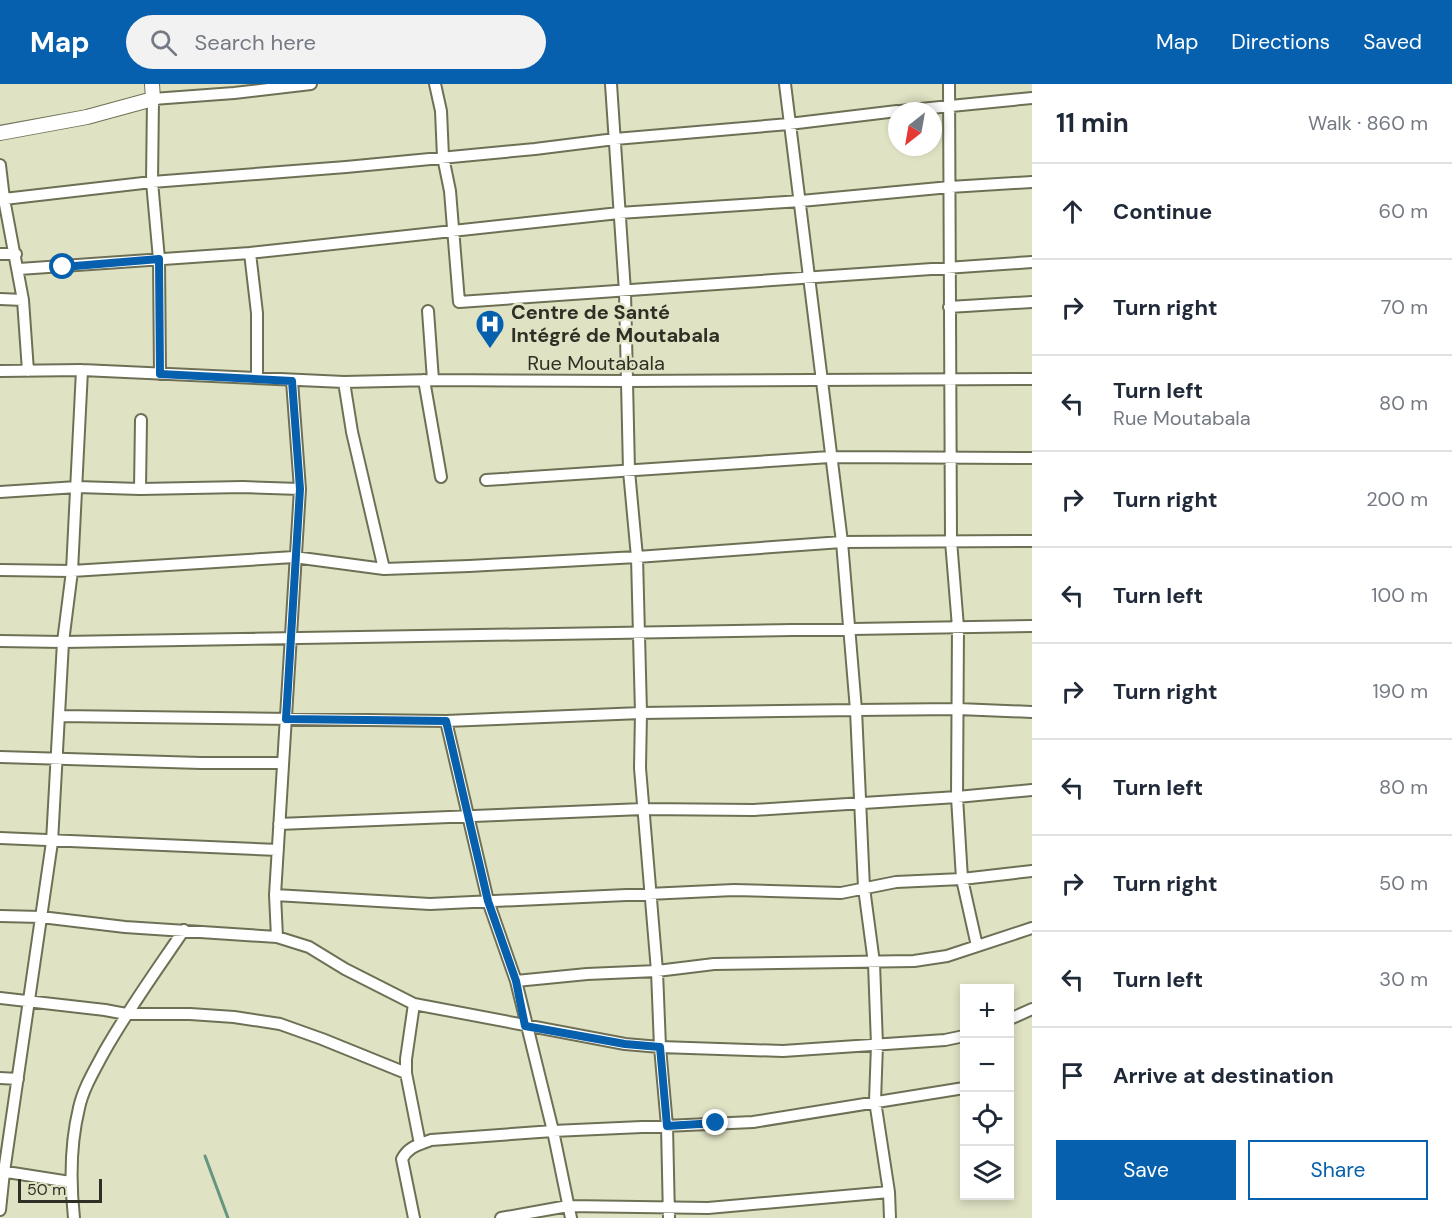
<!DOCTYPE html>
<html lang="en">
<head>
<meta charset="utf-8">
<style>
	:root { --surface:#fff; --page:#f2f2f3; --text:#1f2937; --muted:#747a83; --line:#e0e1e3; --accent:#0660ad }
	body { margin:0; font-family:"DM Sans",sans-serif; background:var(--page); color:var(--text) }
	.controls { position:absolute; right:18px; bottom:18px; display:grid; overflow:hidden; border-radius:0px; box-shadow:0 3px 9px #0003 }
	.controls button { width:54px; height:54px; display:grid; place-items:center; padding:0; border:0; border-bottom:2px solid var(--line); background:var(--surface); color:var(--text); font:30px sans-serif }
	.compass { position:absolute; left:888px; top:18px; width:54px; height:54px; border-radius:50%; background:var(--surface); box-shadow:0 3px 9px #0003; rotate:211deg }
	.scale { position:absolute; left:18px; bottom:15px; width:84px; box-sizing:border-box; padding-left:6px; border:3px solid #2f3025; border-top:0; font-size:16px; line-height:21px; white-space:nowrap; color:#2f3025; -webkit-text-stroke:4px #e0e2c4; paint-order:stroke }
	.stop { position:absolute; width:18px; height:18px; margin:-14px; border:4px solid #0660ad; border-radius:50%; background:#fff }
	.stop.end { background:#0660ad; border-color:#fff; box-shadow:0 2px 6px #0008 }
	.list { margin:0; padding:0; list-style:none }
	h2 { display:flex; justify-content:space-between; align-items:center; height:78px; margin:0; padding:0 24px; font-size:26px }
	h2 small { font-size:20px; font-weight:400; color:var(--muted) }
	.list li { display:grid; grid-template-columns:39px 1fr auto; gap:18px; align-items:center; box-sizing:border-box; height:96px; padding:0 24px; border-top:2px solid var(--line) }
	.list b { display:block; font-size:22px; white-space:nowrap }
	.list p { margin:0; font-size:20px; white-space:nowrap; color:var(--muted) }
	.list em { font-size:20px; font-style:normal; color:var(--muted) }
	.actions { display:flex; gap:12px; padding:18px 24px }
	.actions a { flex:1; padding:14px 0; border:2px solid var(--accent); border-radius:0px; text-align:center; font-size:21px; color:var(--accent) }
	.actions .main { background:var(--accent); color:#fff }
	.icon { flex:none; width:33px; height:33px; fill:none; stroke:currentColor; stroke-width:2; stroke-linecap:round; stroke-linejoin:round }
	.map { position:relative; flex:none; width:1032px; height:1134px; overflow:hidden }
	header { display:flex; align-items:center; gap:36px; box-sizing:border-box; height:84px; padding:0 30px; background:var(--accent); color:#fff }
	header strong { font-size:28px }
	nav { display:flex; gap:33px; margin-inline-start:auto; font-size:21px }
	.search { width:420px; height:54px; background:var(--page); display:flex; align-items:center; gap:15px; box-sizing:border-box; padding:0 21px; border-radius:33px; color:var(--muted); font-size:22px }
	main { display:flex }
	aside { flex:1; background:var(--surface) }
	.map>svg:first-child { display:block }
</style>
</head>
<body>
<header>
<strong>Map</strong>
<div class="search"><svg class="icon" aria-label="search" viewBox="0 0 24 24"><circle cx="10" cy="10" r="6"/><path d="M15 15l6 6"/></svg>Search here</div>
<nav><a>Map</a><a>Directions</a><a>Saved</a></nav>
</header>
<main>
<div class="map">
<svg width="1032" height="1134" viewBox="0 0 1032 1134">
	<rect width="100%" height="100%" fill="#e0e2c4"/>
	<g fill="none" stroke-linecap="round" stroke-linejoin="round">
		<path stroke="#669680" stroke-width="3" d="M205,1072L228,1134"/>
		<g stroke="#6e7055" stroke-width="14">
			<path id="street" d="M435,0L441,27L443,73L450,107L459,218L1032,178
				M611,0L625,208L629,387L637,473L641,629L640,684L657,887L660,963L667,1042L669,1134
				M785,0L842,458L856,626L864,804L874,879L877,961L875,1017L889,1108L890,1134
				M949,0L951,457L958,543L957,713L962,795L977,862
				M900,27L1032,14
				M0,81L4,115L23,216L28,287
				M4,115L152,98L346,83L535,65L615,55L789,40L897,27
				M250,169L257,229V294
				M0,170H16
				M19,185L250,169L619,129L801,117L950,103L1032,98
				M0,215L23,216
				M949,223L1032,218
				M428,227L433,296
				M0,287L82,286L344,298L433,296L628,297L1032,295
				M160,290L159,175L152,98L153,15L234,9L311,0
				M424,296L441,393
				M344,298L352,348L384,485
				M486,396L830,373L1032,374
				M140,405L141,336
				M0,408L77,403L140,405L243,403L300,405
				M0,486L72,487L294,473L384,485L469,482L637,473L842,458L1032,457
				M0,557L63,558L1032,542
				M60,632L446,637L641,629L856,626L958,625L1032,628
				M446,637L488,817L516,897L553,1047L571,1134
				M0,673L201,679H283
				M279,740L643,725L754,726L957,713L1032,706
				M0,754L278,766
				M275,811L430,820L734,806L841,809L896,798L962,795L1032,787
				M0,832L41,833L125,843L277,853L309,863L345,885L414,920L625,960L660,963L783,967L945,956L964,952
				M277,853L275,811L300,405L292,297
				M516,897L587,890L657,887L714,880L914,877L947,872L1032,844
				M0,914L105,926L126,930H190L234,933L280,940L322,955L406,989
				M414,920L406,975V989L420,1060
				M1010,935L1032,925
				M0,994L18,995
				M0,1087L70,1098
				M0,1126L4,1088L52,758L63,558L72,487L82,286
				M74,1134C70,1097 70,1061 79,1024C83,1005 94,987 103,970C127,927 156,887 184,846
				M414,1134L402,1075C409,1062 419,1061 431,1056L553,1047L753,1038L964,1004
				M501,1134L568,1122L708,1124L889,1108"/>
		</g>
		<g stroke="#6e7055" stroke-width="16">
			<path id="secondary" d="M0,49L87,33L153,15L152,0"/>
		</g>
		<use href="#street" stroke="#fff" stroke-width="10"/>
		<use href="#secondary" stroke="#fff" stroke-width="14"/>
	</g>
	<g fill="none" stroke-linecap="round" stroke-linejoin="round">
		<path stroke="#0660ad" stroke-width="8" d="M63,183L159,175L160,290L292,297L300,405L286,635L446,637L488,817L516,897L525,942L625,960L660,963L667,1042L716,1039"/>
	</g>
	<defs>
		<g id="hospital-pin" transform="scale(1.5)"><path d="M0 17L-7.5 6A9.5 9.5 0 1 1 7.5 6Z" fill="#0660ad" stroke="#e0e2c4"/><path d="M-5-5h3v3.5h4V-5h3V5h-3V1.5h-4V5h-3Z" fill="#fff"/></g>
	</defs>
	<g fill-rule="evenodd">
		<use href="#hospital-pin" x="490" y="240"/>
	</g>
	<g text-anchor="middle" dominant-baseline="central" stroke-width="5" stroke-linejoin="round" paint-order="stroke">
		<g font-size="20" font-weight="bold" fill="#2f3025" stroke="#e0e2c4" text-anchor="start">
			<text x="511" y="228">Centre de Santé<tspan x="511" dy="23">Intégré de Moutabala</tspan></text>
		</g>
		<g font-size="20" fill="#2f3025" stroke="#e0e2c4">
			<text x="596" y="279">Rue Moutabala</text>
		</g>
	</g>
</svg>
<div class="controls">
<button>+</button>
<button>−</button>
<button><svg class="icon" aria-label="locate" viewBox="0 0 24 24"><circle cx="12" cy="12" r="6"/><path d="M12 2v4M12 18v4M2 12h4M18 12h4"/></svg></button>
<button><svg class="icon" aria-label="layers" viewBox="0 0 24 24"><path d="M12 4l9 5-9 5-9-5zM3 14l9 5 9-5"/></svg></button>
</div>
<svg class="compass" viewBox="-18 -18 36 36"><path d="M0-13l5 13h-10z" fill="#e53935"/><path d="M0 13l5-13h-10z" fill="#747a83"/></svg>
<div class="scale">50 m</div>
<div class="stop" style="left:63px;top:183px"></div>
<div class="stop end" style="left:716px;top:1039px"></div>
</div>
<aside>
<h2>11 min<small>Walk · 860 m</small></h2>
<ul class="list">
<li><svg class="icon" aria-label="ahead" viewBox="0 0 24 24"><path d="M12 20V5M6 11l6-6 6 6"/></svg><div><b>Continue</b></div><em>60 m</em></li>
<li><svg class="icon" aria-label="right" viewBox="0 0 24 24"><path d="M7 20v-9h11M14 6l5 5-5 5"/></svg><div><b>Turn right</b></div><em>70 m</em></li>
<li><svg class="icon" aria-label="left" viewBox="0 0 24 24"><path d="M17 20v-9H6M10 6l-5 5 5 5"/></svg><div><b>Turn left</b><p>Rue Moutabala</p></div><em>80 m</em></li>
<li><svg class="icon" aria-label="right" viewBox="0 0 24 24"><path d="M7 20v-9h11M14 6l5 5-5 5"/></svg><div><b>Turn right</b></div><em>200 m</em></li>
<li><svg class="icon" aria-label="left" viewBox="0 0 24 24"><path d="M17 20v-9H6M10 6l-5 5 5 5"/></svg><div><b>Turn left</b></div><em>100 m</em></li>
<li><svg class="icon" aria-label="right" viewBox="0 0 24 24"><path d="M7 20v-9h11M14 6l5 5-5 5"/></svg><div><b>Turn right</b></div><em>190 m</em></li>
<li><svg class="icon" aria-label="left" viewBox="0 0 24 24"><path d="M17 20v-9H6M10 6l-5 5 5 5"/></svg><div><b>Turn left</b></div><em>80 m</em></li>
<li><svg class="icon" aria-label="right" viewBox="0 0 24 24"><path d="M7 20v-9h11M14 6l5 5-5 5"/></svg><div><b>Turn right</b></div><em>50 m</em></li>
<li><svg class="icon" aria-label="left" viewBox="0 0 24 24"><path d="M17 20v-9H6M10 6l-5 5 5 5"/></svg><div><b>Turn left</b></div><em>30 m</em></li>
<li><svg class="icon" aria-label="arrive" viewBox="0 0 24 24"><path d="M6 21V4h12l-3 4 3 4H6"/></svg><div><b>Arrive at destination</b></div></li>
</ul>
<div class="actions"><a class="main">Save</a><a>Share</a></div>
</aside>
</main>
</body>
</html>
